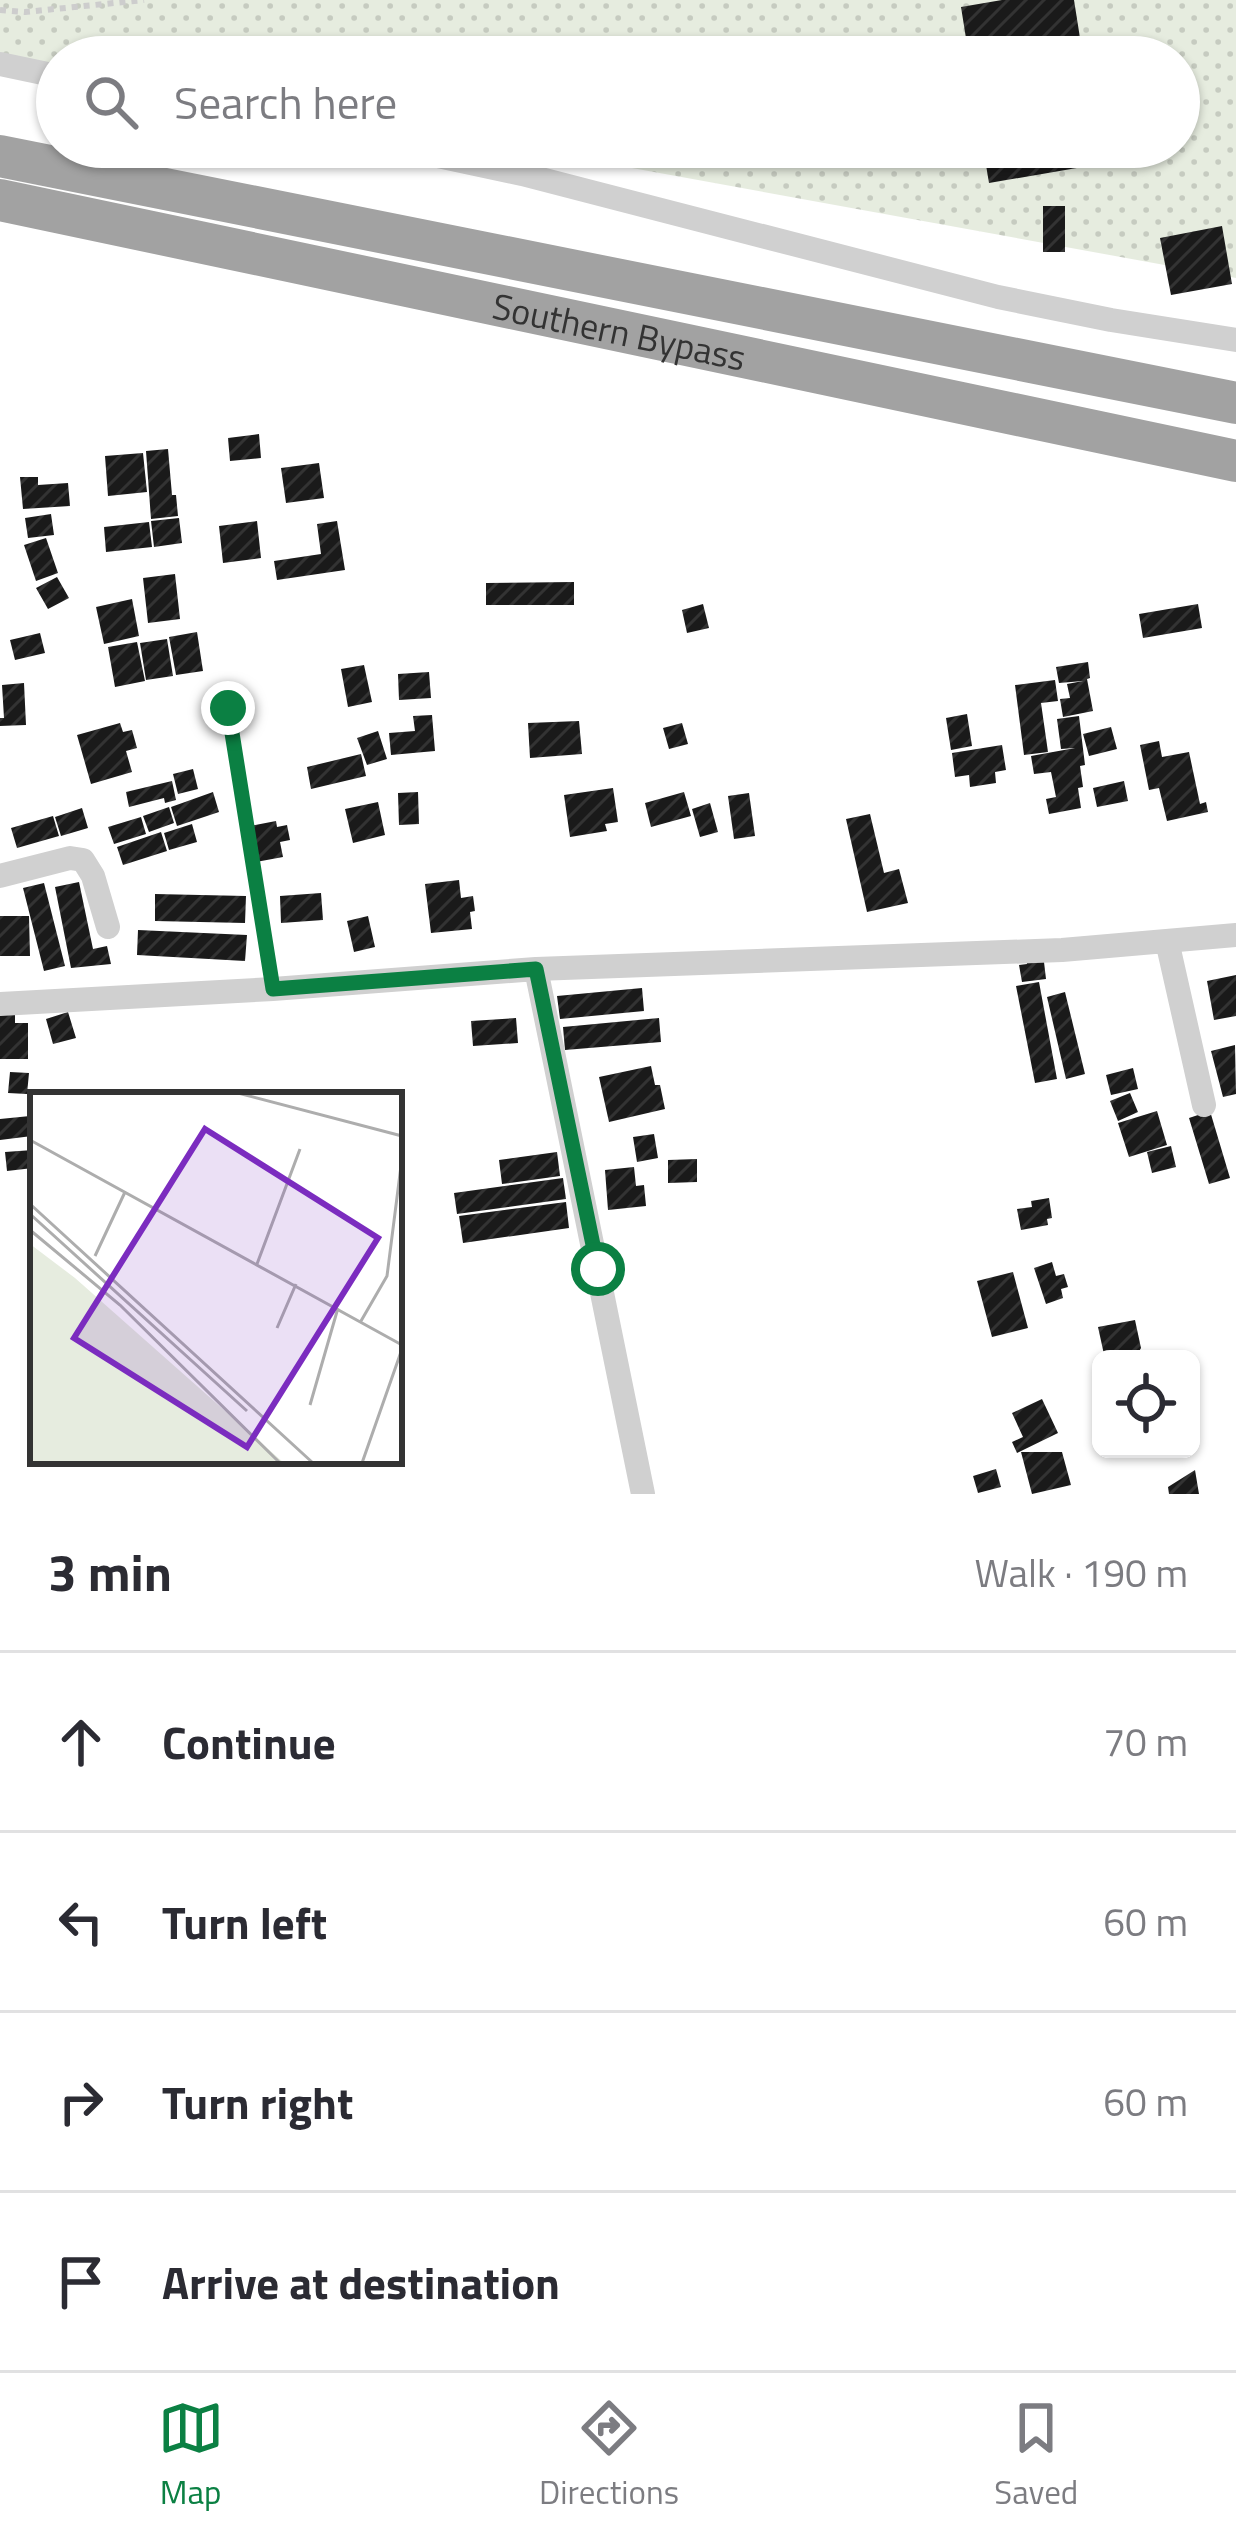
<!DOCTYPE html>
<html lang="en">
<head>
<meta charset="utf-8">
<style>
	:root { --surface:#fff; --page:#f7f7f7; --text:#2b2b33; --muted:#7c7c81; --line:#e1e1e2; --accent:#0b8043 }
	body { margin:0; font-family:"Titillium Web",sans-serif; background:var(--page); color:var(--text) }
	.controls { position:absolute; right:36px; bottom:36px; display:grid; overflow:hidden; border-radius:18px; box-shadow:0 3px 9px #0004 }
	.controls button { width:108px; height:108px; display:grid; place-items:center; padding:0; border:0; border-bottom:3px solid var(--line); background:var(--surface); color:var(--text); font:60px sans-serif }
	.stop { position:absolute; width:36px; height:36px; margin:-27px; border:9px solid #0b8043; border-radius:50%; background:#fff }
	.stop.end { background:#0b8043; border-color:#fff; box-shadow:0 3px 12px #0008 }
	.list { margin:0; padding:0; list-style:none }
	h2 { display:flex; justify-content:space-between; align-items:center; height:156px; margin:0; padding:0 48px; font-size:51px }
	h2 small { font-size:39px; font-weight:400; color:var(--muted) }
	.list li { display:grid; grid-template-columns:78px 1fr auto; gap:36px; align-items:center; box-sizing:border-box; height:180px; padding:0 48px; border-top:3px solid var(--line) }
	.list b { display:block; font-size:45px; white-space:nowrap }
	.list em { font-size:39px; font-style:normal; color:var(--muted) }
	.icon { flex:none; width:66px; height:66px; fill:none; stroke:currentColor; stroke-width:2; stroke-linecap:round; stroke-linejoin:round }
	.map { position:relative; flex:none; width:1236px; height:1494px; overflow:hidden }
	.search { position:absolute; background:var(--surface); box-shadow:0 3px 9px #0004; left:36px; right:36px; top:36px; height:132px; display:flex; align-items:center; gap:30px; box-sizing:border-box; padding:0 42px; border-radius:66px; color:var(--muted); font-size:45px }
	.sheet { height:876px; background:var(--surface) }
	nav { display:flex; justify-content:space-around; align-items:center; box-sizing:border-box; height:168px; border-top:3px solid var(--line); background:var(--surface); font-size:33px; color:var(--muted) }
	nav a { display:grid; justify-items:center; gap:6px }
	nav .on { color:var(--accent) }
	.map>svg:first-child { display:block }
</style>
</head>
<body>
<div class="map">
<svg width="1236" height="1494" viewBox="0 0 1236 1494">
	<defs>
		<pattern id="park-dots" width="8" height="8" patternUnits="userSpaceOnUse" patternTransform="scale(3)"><rect width="8" height="8" fill="#e6ecdf"/><path d="M2 2h.1M6 6h.1" fill="none" stroke="#c6cbc0" stroke-width="1.8" stroke-linecap="round"/></pattern>
		<pattern id="building-hatch" width="6" height="6" patternUnits="userSpaceOnUse" patternTransform="scale(3)"><rect width="6" height="6" fill="#1a1a1a"/><path d="M-1 1l2-2M0 6l6-6M5 7l2-2" fill="none" stroke="#333"/></pattern>
	</defs>
	<rect width="100%" height="100%" fill="#fff"/>
	<path fill="url(#park-dots)" d="M0,0H1236V278L599,162L499,147H1179V57H57V79L0,70Z"/>
	<path fill="url(#building-hatch)" d="M1002,0H1074L1083,57H969L961,7Z
		M983,147H1098L1100,164L989,183Z
		M1043,206H1065V252H1043Z
		M1222,226L1232,284L1171,295L1160,238Z
		M259,434L261,458L230,461L228,438Z
		M168,449L172,495H176L178,516L151,519L146,451Z
		M143,453L147,492L108,496L105,456Z
		M319,463L324,498L286,503L281,468Z
		M20,477H38V485L68,483L70,506L23,509Z
		M51,514L54,535L28,538L25,518Z
		M179,518L182,543L154,547L151,521Z
		M257,521L261,558L223,563L219,526Z
		M337,521L345,570L277,580L274,561L321,554L317,524Z
		M149,522L152,547L106,552L104,527Z
		M46,538L58,573L36,581L24,545Z
		M175,574L180,619L148,623L143,578Z
		M57,577L69,598L48,609L36,588Z
		M574,582V605H486V583Z
		M132,599L139,636L104,644L96,607Z
		M703,604L709,628L687,633L682,610Z
		M1198,604L1202,628L1143,638L1139,614Z
		M197,632L203,671L176,675L169,637Z
		M40,633L45,653L15,660L10,640Z
		M167,639L173,676L146,680L140,643Z
		M137,642L145,681L115,687L108,647Z
		M1088,662L1090,678L1087,679L1093,711L1063,717L1060,699L1070,698L1067,684L1083,681L1059,683L1056,667Z
		M364,665L372,702L348,707L341,669Z
		M429,672L431,698L399,700L398,674Z
		M1055,680L1058,701L1041,703L1048,752L1024,755L1015,685Z
		M24,683L26,725L0,726V718H4L2,685Z
		M967,714L972,746L951,750L946,718Z
		M432,715L435,751L391,755L389,733L415,731L413,716Z
		M1079,716L1085,765L1080,766L1083,787L1078,788L1081,808L1049,814L1046,799L1056,797L1051,772L1034,774L1031,756L1075,748L1061,749L1057,719Z
		M579,721L582,754L530,758L528,723Z
		M120,723L123,732L132,730L137,748L126,751L132,772L91,784L77,735Z
		M682,723L688,744L669,749L663,728Z
		M1111,727L1117,749L1089,756L1083,734Z
		M378,731L387,759L367,765L357,738Z
		M1159,741L1162,757L1189,752L1200,804L1206,802L1208,812L1167,821L1159,788L1149,790L1140,745Z
		M1002,745L1006,770L995,772L996,783L970,787L969,775L955,777L952,753Z
		M361,754L366,776L311,789L307,767Z
		M193,769L198,789L178,794L173,774Z
		M172,781L176,800L165,803L164,798L129,807L126,792Z
		M1124,781L1128,801L1097,807L1093,788Z
		M613,788L618,822L605,824L607,831L570,837L564,795Z
		M213,792L219,812L177,826L171,807Z
		M418,792L419,824L399,825L398,793Z
		M684,792L691,816L651,827L645,803Z
		M749,793L755,836L734,839L728,796Z
		M378,802L385,835L353,843L345,809Z
		M710,803L718,832L700,837L692,809Z
		M169,807L174,823L149,832L143,816Z
		M82,808L88,828L61,836L55,817Z
		M870,814L884,873L899,869L908,903L867,912L846,819Z
		M53,816L59,836L17,848L11,828Z
		M141,817L146,834L114,844L108,827Z
		M276,821L277,827L287,825L290,840L280,842L283,857L256,862L250,826Z
		M192,824L197,842L169,850L164,833Z
		M161,832L167,851L123,865L117,847Z
		M459,880L461,898L473,896L475,911L470,912L472,929L431,933L425,884Z
		M79,882L93,949L107,946L111,964L71,968L55,887Z
		M44,883L65,966L44,971L23,888Z
		M321,893L323,920L281,923L280,896Z
		M155,894L246,896L245,923L155,921Z
		M0,916H29L30,956H0Z
		M368,916L375,947L354,952L347,921Z
		M138,930L247,935L245,961L137,955Z
		M1026,959L1044,962L1046,979L1022,982L1019,965L1027,964Z
		M1236,975V1016L1214,1020L1207,981Z
		M1039,982L1057,1079L1035,1083L1016,986Z
		M642,988L644,1011L560,1019L557,996Z
		M1065,992L1085,1074L1066,1079L1047,997Z
		M0,1011H15V1023H28V1059H0Z
		M68,1012L76,1038L53,1044L46,1019Z
		M516,1018L518,1043L473,1046L471,1021Z
		M659,1018L661,1042L565,1050L563,1027Z
		M1235,1045L1236,1094L1223,1097L1211,1051Z
		M651,1066L655,1085H660L665,1109L609,1122L599,1077Z
		M1133,1068L1138,1089L1111,1095L1106,1075Z
		M10,1072L29,1073L27,1094L8,1093Z
		M1130,1093L1138,1112L1118,1121L1110,1101Z
		M1157,1111L1167,1145L1129,1157L1118,1123Z
		M1210,1111L1230,1178L1209,1184L1189,1118Z
		M30,1116L32,1136L0,1140V1119Z
		M654,1134L658,1158L637,1162L633,1137Z
		M1171,1146L1176,1167L1152,1173L1147,1152Z
		M33,1150V1168L7,1171L5,1152Z
		M557,1152L560,1176L502,1184L499,1160Z
		M697,1159V1182L668,1183V1160Z
		M634,1167L636,1186L644,1185L646,1206L608,1210L605,1170Z
		M563,1178L566,1199L457,1214L454,1193Z
		M1049,1198L1052,1218L1047,1219L1048,1225L1021,1230L1017,1209L1032,1207L1031,1201Z
		M566,1202L569,1228L463,1243L459,1216Z
		M1052,1262L1056,1276L1064,1274L1068,1287L1061,1289L1063,1298L1046,1304L1034,1268Z
		M1013,1272L1028,1328L992,1337L977,1281Z
		M1135,1320L1141,1348L1137,1355L1128,1359H1105L1098,1327Z
		M1042,1399L1058,1433L1017,1453L1012,1442L1023,1437L1012,1413Z
		M1021,1452H1062L1071,1485L1032,1494Z
		M996,1469L1001,1487L978,1493L973,1476Z
		M1195,1470L1199,1494H1169L1168,1487Z"/>
	<g fill="none" stroke-linecap="round" stroke-linejoin="round">
		<path stroke="#cdcdcd" stroke-width="6" stroke-dasharray="6 6" stroke-linecap="butt" d="M0,10L25,12L144,0"/>
		<path stroke="#d0d0d0" stroke-width="12" d="M228,708L273,988"/>
		<path stroke="#d0d0d0" stroke-width="24" d="M0,64L57,76
			M396,147L522,174L998,297L1111,320L1236,340
			M0,876L70,858L83,860L93,876L108,927
			M1167,941L1204,1105
			M536,969L643,1494
			M0,1004L273,989L536,969L1062,950L1236,935"/>
		<g stroke="#a2a2a2" stroke-width="42">
			<path d="M0,156L1236,403"/>
			<path id="s1" d="M0,200L1236,461"/>
		</g>
	</g>
	<g fill="none" stroke-linecap="round" stroke-linejoin="round">
		<path stroke="#0b8043" stroke-width="15" d="M228,708L273,989L536,969L598,1269"/>
	</g>
	<g text-anchor="middle" dominant-baseline="central" stroke-width="12" stroke-linejoin="round" paint-order="stroke">
		<g font-size="36" fill="#333" stroke="#fff">
			<text stroke="none"><textPath href="#s1" startOffset="633">Southern Bypass</textPath></text>
		</g>
	</g>
	<g transform="translate(30 1092)">
		<rect width="372" height="372" fill="#fff"/>
		<path d="M0,152L45,186L254,371H0Z" fill="#e6ecdf"/>
		<path fill="none" stroke="#adadad" stroke-width="3" d="M208,1L372,44M0,48L372,253M0,112L283,371M0,122L217,319M0,138L90,213L250,371M65,164L95,100M227,172L270,57M331,229L357,184L372,66M247,236L266,192M280,313L308,216M332,371L372,257"/>
		<path fill="#7b2cbf" fill-opacity="0.15" stroke="#7b2cbf" stroke-width="6" d="M175,37L348,146L217,355L44,246Z"/>
		<rect width="372" height="372" fill="none" stroke="#333" stroke-width="6"/>
	</g>
</svg>
<div class="controls">
<button><svg class="icon" aria-label="locate" viewBox="0 0 24 24"><circle cx="12" cy="12" r="6"/><path d="M12 2v4M12 18v4M2 12h4M18 12h4"/></svg></button>
</div>
<div class="stop" style="left:598px;top:1269px"></div>
<div class="stop end" style="left:228px;top:708px"></div>
<div class="search"><svg class="icon" aria-label="search" viewBox="0 0 24 24"><circle cx="10" cy="10" r="6"/><path d="M15 15l6 6"/></svg>Search here</div>
</div>
<section class="sheet">
<h2>3 min<small>Walk · 190 m</small></h2>
<ul class="list">
<li><svg class="icon" aria-label="ahead" viewBox="0 0 24 24"><path d="M12 20V5M6 11l6-6 6 6"/></svg><div><b>Continue</b></div><em>70 m</em></li>
<li><svg class="icon" aria-label="left" viewBox="0 0 24 24"><path d="M17 20v-9H6M10 6l-5 5 5 5"/></svg><div><b>Turn left</b></div><em>60 m</em></li>
<li><svg class="icon" aria-label="right" viewBox="0 0 24 24"><path d="M7 20v-9h11M14 6l5 5-5 5"/></svg><div><b>Turn right</b></div><em>60 m</em></li>
<li><svg class="icon" aria-label="arrive" viewBox="0 0 24 24"><path d="M6 21V4h12l-3 4 3 4H6"/></svg><div><b>Arrive at destination</b></div></li>
</ul>
</section>
<nav>
<a class="on"><svg class="icon" aria-label="map" viewBox="0 0 24 24"><path d="M3 6l6-2 6 2 6-2v14l-6 2-6-2-6 2zM9 4v14M15 6v14"/></svg>Map</a>
<a><svg class="icon" aria-label="directions" viewBox="0 0 24 24"><path d="M12 3l9 9-9 9-9-9zM9 14v-3h6M13 9l2 2-2 2"/></svg>Directions</a>
<a><svg class="icon" aria-label="saved" viewBox="0 0 24 24"><path d="M7 4h10v16l-5-4-5 4z"/></svg>Saved</a>
</nav>
</body>
</html>
